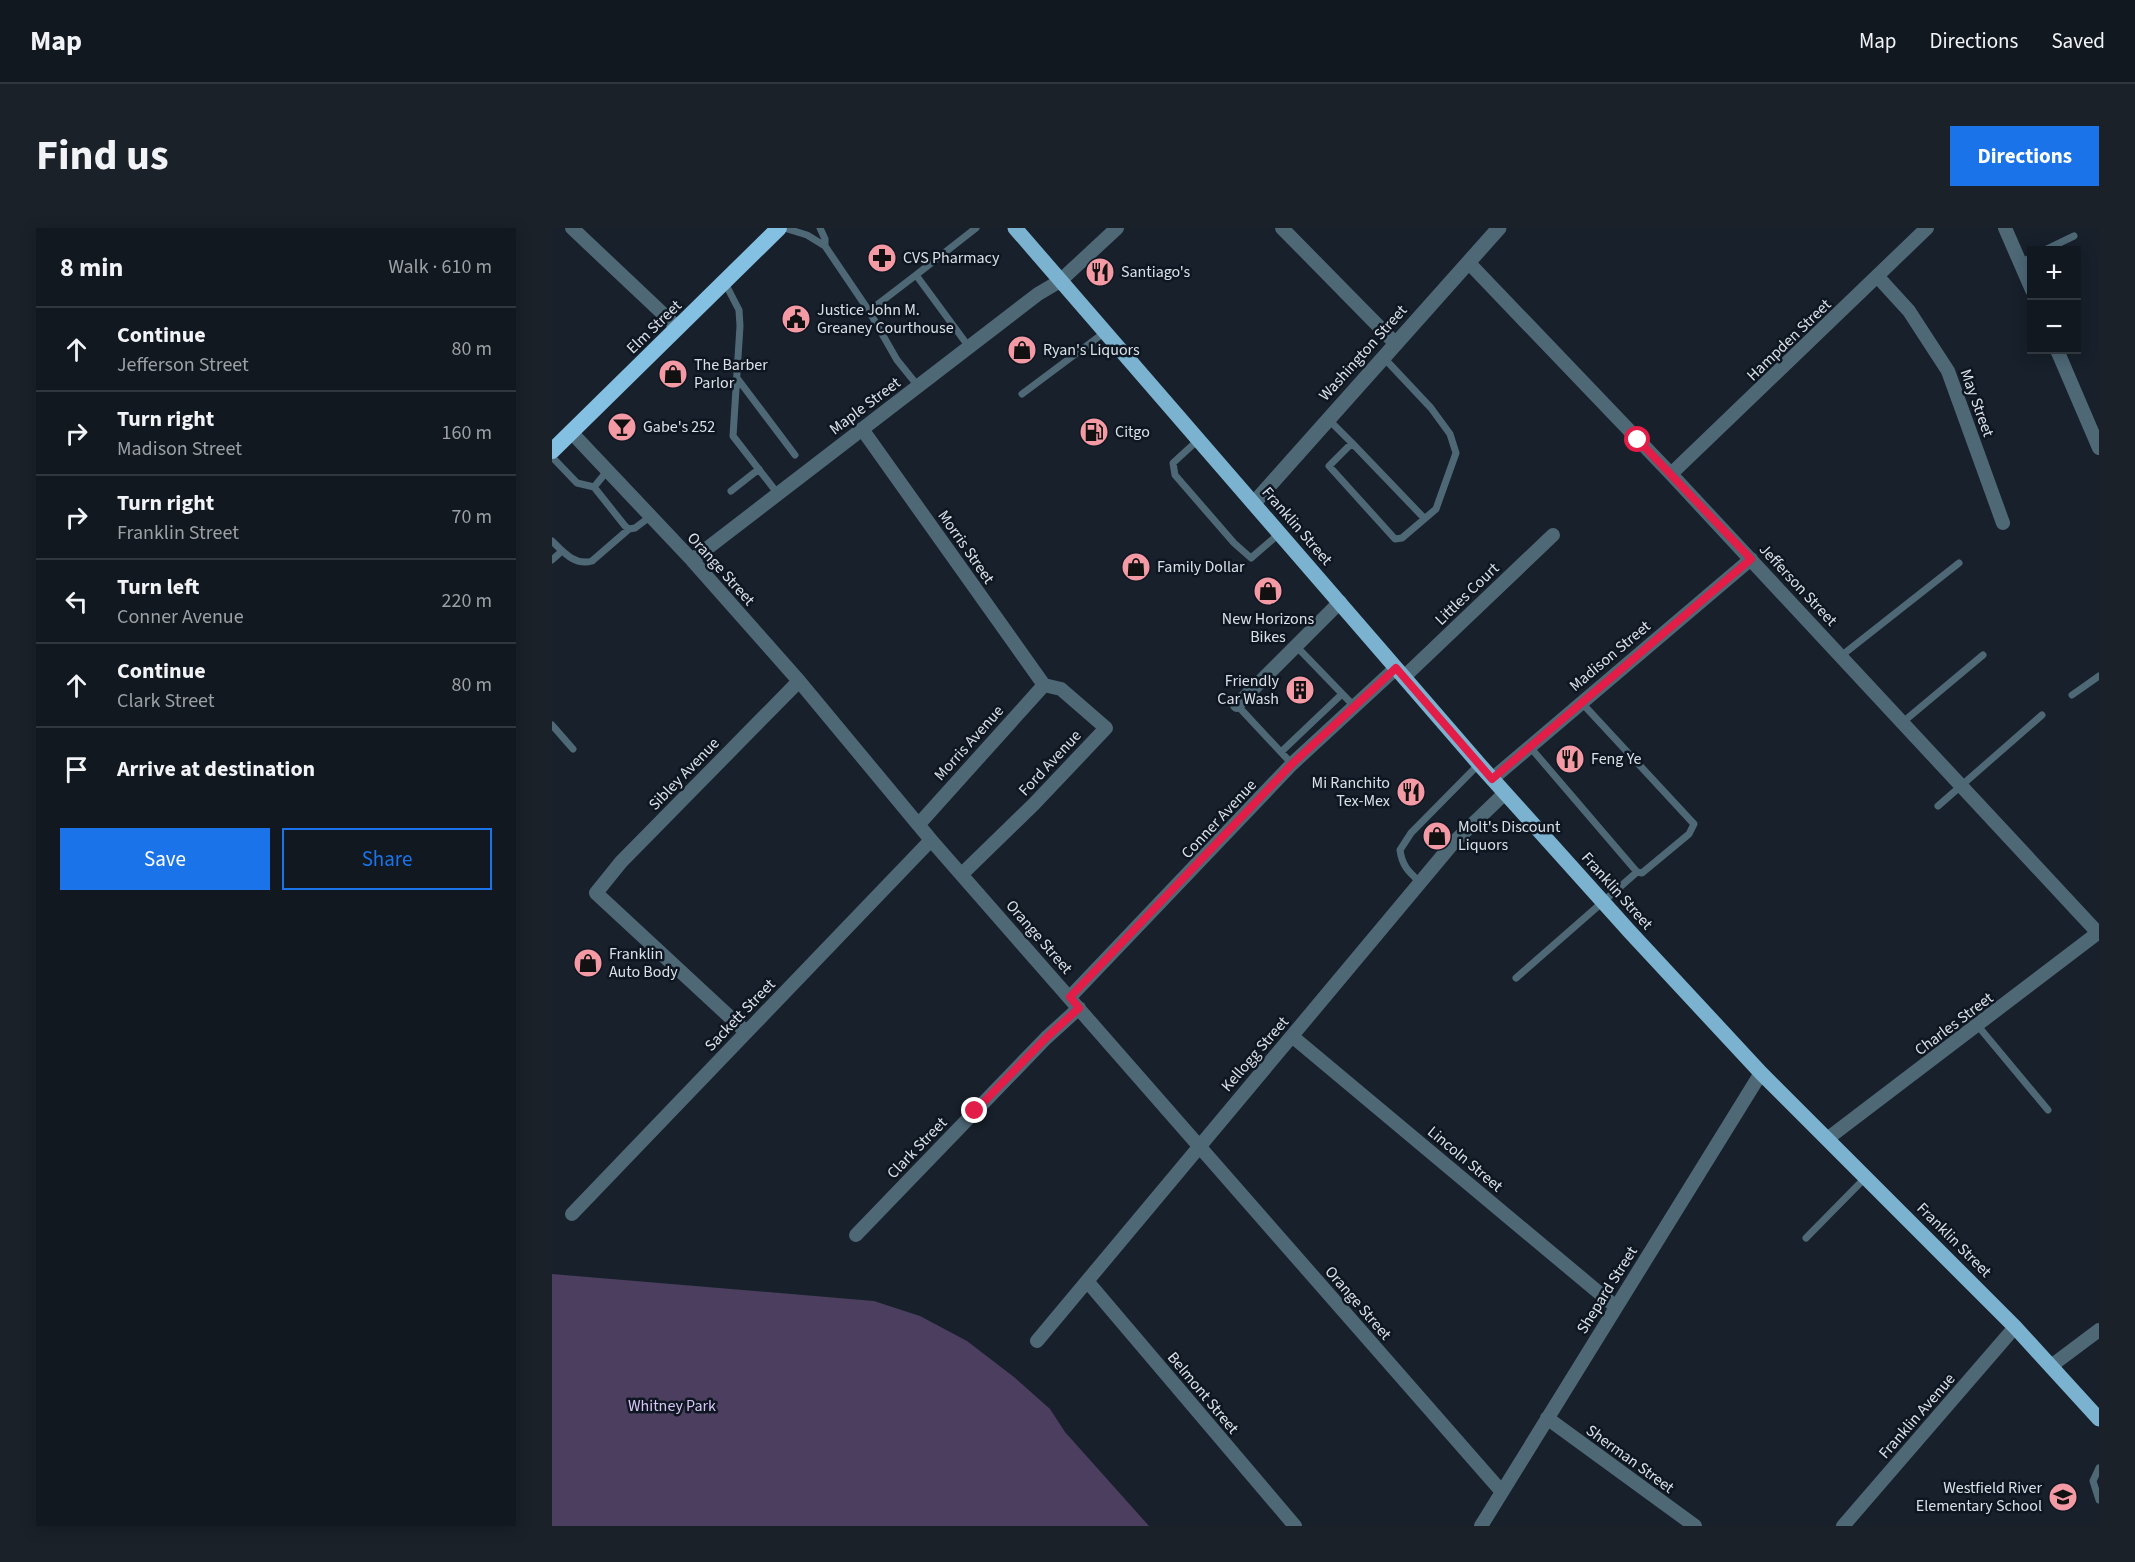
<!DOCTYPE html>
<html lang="en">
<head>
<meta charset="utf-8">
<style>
	:root { --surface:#111820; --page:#1a2129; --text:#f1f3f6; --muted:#9ca0a5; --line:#30373e; --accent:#1a73e8 }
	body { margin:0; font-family:"Source Sans 3",sans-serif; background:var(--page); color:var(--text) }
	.controls { position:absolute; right:18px; top:18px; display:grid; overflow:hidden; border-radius:0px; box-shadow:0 3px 15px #0003 }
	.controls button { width:54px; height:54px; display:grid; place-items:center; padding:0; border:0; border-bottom:2px solid var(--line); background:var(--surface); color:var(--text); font:30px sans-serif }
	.stop { position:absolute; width:18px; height:18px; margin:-14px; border:4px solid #e11d48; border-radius:50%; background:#fff }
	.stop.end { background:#e11d48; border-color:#fff; box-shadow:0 2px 6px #0008 }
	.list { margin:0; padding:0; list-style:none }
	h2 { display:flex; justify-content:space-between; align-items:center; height:78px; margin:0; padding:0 24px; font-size:26px }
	h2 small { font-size:20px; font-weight:400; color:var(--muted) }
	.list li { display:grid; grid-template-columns:39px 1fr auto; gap:18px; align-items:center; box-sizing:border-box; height:84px; padding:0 24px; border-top:2px solid var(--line) }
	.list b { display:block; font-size:22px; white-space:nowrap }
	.list p { margin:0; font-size:20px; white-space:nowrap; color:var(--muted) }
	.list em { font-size:20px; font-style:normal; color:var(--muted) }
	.actions { display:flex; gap:12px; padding:18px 24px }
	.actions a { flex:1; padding:14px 0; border:2px solid var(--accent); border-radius:0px; text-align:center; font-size:21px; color:var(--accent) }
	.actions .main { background:var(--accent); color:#fff }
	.icon { flex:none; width:33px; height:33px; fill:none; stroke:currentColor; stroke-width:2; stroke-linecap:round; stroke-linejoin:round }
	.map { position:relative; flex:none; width:1547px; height:1298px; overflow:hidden; border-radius:0px }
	header { display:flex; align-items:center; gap:36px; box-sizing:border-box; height:84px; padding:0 30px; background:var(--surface); border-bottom:2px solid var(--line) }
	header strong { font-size:28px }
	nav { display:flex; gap:33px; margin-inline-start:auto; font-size:21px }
	.intro { display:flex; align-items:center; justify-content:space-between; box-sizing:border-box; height:144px; padding:0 36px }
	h1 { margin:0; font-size:42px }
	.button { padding:15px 27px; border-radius:0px; background:var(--accent); color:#fff; font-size:21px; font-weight:700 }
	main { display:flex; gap:36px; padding:0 36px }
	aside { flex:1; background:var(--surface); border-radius:0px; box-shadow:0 3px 15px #0003 }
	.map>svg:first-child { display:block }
</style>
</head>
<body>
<header>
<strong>Map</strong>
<nav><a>Map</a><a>Directions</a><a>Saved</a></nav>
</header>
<div class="intro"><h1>Find us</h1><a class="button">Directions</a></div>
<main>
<aside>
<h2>8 min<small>Walk · 610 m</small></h2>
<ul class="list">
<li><svg class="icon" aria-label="ahead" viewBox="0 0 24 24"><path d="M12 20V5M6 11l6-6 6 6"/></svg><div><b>Continue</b><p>Jefferson Street</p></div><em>80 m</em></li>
<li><svg class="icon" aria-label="right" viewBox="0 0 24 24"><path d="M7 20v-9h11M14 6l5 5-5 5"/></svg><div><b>Turn right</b><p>Madison Street</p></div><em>160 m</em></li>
<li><svg class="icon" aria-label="right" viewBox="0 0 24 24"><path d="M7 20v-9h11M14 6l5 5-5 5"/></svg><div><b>Turn right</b><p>Franklin Street</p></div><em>70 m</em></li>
<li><svg class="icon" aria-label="left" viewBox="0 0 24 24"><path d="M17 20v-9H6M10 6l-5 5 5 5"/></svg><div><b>Turn left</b><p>Conner Avenue</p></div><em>220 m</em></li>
<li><svg class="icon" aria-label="ahead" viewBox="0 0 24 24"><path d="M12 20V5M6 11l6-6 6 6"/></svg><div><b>Continue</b><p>Clark Street</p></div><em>80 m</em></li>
<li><svg class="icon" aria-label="arrive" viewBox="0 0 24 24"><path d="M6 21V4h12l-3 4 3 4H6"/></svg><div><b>Arrive at destination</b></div></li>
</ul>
<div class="actions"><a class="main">Save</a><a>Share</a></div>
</aside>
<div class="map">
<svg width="1547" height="1298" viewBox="0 0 1547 1298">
	<rect width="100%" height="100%" fill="#17202b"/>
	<path fill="#4b3e5e" d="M0,1046L322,1073L368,1088L415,1113L462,1149L498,1181L513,1204L597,1298H0Z"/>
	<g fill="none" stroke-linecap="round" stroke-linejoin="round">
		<path stroke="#4e6876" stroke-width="7" d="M232,0L255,7L273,18L317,83L364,47L417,119
			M268,0L273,11V18
			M1493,22L1522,8
			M1468,35L1480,29
			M364,47L424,0
			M173,55L187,82L188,98L181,208L226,266
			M317,83L345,132L366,158
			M832,130L879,180L898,206L904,225L884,281L850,310L843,311L777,238L800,215L872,290
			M185,150L243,227
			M470,166L553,104
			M776,191L800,215
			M646,212L621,235L623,247L682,315L699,330L728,305
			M0,229L25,255L42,259
			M56,242L42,259L73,298L77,301L83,300L99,288
			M179,263L207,241
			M0,313C11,324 23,338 40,333L77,301
			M0,332L10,323
			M744,418L803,479
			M1289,428L1407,335
			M1520,467L1547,448
			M685,477L740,536
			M1351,494L1431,427
			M0,497L21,521
			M978,519L1085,644L1090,645L1137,606L1142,596L1029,474
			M729,524L790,466
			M1386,578L1490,487
			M868,654C857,644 850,638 848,622L859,605L927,536
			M964,750L1085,644
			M1426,798L1496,882
			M1254,1010L1314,949
			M1547,1240L1541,1253L1547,1272"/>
		<path stroke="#4e6876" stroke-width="14" d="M20,0L126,100
			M730,0L844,116
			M1453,0L1480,62
			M917,35L1119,246L1547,706
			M1326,49L1357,83L1396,143L1451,295
			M1505,122L1547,220
			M310,201L492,457
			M20,205L140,332L247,453L379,612L950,1264
			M1119,246L1375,0
			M140,332L486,66L508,53L565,0
			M852,449L1001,307
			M685,477L788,374
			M940,551L1199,331
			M367,596L492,457
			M410,646L482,576L554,500L509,461L492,457
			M518,769L740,536L844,440
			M194,804L44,665L69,634L247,453
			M741,809L1064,1079
			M1275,911L1547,704
			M20,986L379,612
			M304,1007L494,810L527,780
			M535,1053L743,1298
			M485,1113L902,614L953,565
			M1499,1138L1547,1102
			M995,1190L1143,1298
			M929,1298L1209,845
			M1291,1298L1463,1099"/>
		<path stroke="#4e6876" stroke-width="15" d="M702,275L947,0"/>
		<path stroke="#7bb2d0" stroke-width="15" d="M463,0L927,536L1078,704L1209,845L1463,1099L1547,1191"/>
		<path stroke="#84c0e2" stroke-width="16" d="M0,223L227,0"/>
	</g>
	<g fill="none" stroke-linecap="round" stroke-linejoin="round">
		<path stroke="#e11d48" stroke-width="8" d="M423,883L494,810L527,780L518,769L740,536L844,440L940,551L1199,331L1086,212"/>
	</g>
	<defs>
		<g id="pharmacy-disc" transform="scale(1.5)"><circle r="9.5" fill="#f49aa5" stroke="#0e1621"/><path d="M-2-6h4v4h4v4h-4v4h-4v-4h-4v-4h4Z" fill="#111"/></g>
		<g id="restaurant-disc" transform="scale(1.5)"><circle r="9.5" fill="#f49aa5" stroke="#0e1621"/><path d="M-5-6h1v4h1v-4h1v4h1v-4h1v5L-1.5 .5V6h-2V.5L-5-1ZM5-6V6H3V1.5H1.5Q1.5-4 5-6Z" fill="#111"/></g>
		<g id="civic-disc" transform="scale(1.5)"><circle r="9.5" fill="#f49aa5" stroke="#0e1621"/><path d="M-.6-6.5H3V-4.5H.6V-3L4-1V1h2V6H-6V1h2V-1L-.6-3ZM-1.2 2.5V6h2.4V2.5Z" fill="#111"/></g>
		<g id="shop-disc" transform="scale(1.5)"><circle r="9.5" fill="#f49aa5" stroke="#0e1621"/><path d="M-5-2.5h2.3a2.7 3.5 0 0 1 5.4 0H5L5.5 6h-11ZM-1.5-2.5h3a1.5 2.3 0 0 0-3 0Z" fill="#111"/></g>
		<g id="bar-disc" transform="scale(1.5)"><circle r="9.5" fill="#f49aa5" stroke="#0e1621"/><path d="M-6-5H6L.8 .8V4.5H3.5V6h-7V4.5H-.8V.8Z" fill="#111"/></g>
		<g id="fuel-disc" transform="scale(1.5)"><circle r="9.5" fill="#f49aa5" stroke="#0e1621"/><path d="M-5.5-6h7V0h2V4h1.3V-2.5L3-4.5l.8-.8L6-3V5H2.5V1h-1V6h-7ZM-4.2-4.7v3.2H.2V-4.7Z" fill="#111"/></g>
		<g id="building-disc" transform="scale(1.5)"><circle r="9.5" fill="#f49aa5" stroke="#0e1621"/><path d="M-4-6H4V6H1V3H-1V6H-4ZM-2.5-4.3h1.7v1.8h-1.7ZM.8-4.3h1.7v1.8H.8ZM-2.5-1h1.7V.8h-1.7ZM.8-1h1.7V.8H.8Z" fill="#111"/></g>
		<g id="school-disc" transform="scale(1.5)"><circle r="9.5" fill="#f49aa5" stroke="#0e1621"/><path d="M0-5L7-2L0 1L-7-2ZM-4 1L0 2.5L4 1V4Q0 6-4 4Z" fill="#111"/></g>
	</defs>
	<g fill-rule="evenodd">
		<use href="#pharmacy-disc" x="330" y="30"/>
		<use href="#restaurant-disc" x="548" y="44"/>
		<use href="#civic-disc" x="244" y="91"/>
		<use href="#shop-disc" x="470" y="122"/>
		<use href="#shop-disc" x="121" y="146"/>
		<use href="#bar-disc" x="70" y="199"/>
		<use href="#fuel-disc" x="542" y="204"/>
		<use href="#shop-disc" x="584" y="339"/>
		<use href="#shop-disc" x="716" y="363"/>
		<use href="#building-disc" x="748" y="462"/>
		<use href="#restaurant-disc" x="1018" y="531"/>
		<use href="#restaurant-disc" x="859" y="564"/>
		<use href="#shop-disc" x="885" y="608"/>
		<use href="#shop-disc" x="36" y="735"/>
		<use href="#school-disc" x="1511" y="1269"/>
	</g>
	<g text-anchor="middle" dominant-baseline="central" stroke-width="5" stroke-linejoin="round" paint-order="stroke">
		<g font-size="16" fill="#dae0e8" stroke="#0e1621" text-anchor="start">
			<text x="351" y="30">CVS Pharmacy</text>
			<text x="569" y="44">Santiago's</text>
			<text x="265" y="82">Justice John M.<tspan x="265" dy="18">Greaney Courthouse</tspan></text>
			<text x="491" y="122">Ryan's Liquors</text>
			<text x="142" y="137">The Barber<tspan x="142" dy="18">Parlor</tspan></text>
			<text x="91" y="199">Gabe's 252</text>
			<text x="563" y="204">Citgo</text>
			<text x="605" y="339">Family Dollar</text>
			<text x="716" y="391" text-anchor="middle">New Horizons<tspan x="716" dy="18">Bikes</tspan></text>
			<text x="727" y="453" text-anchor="end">Friendly<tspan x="727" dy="18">Car Wash</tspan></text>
			<text x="1039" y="531">Feng Ye</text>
			<text x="838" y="555" text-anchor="end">Mi Ranchito<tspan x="838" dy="18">Tex-Mex</tspan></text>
			<text x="906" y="599">Molt's Discount<tspan x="906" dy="18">Liquors</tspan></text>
			<text x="57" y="726">Franklin<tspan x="57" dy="18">Auto Body</tspan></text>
			<text x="1490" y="1260" text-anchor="end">Westfield River<tspan x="1490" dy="18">Elementary School</tspan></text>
		</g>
		<g font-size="16" fill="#dae0e8" stroke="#0e1621">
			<text transform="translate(102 99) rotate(-44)">Elm Street</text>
			<text transform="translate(1237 112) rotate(-44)">Hampden Street</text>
			<text transform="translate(811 125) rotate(-48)">Washington Street</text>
			<text transform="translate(1425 175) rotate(70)">May Street</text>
			<text transform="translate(313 178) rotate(-37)">Maple Street</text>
			<text transform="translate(745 298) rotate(49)">Franklin Street</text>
			<text transform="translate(414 319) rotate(55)">Morris Street</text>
			<text transform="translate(169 341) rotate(48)">Orange Street</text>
			<text transform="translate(1246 357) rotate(47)">Jefferson Street</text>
			<text transform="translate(915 366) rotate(-44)">Littles Court</text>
			<text transform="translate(1058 428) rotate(-40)">Madison Street</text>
			<text transform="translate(417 515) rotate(-48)">Morris Avenue</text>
			<text transform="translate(498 535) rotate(-47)">Ford Avenue</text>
			<text transform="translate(132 546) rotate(-46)">Sibley Avenue</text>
			<text transform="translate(667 591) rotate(-47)">Conner Avenue</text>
			<text transform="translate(1065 663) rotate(48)">Franklin Street</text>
			<text transform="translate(487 709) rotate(49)">Orange Street</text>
			<text transform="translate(188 787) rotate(-46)">Sackett Street</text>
			<text transform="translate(1402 796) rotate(-37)">Charles Street</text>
			<text transform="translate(703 826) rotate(-49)">Kellogg Street</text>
			<text transform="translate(365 920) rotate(-46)">Clark Street</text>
			<text transform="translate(913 931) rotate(40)">Lincoln Street</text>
			<text transform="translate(1402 1012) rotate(45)">Franklin Street</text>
			<text transform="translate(1055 1062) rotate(-58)">Shepard Street</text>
			<text transform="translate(806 1075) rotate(49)">Orange Street</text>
			<text transform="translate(651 1165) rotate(50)">Belmont Street</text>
			<text transform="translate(1365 1188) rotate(-49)">Franklin Avenue</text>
			<text transform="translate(1078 1231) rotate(36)">Sherman Street</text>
		</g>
		<g font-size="16" fill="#d9c6f6" stroke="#0e1621">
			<text x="120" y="1178">Whitney Park</text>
		</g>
	</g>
</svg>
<div class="controls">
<button>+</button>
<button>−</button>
</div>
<div class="stop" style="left:1086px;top:212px"></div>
<div class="stop end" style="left:423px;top:883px"></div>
</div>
</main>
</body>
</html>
